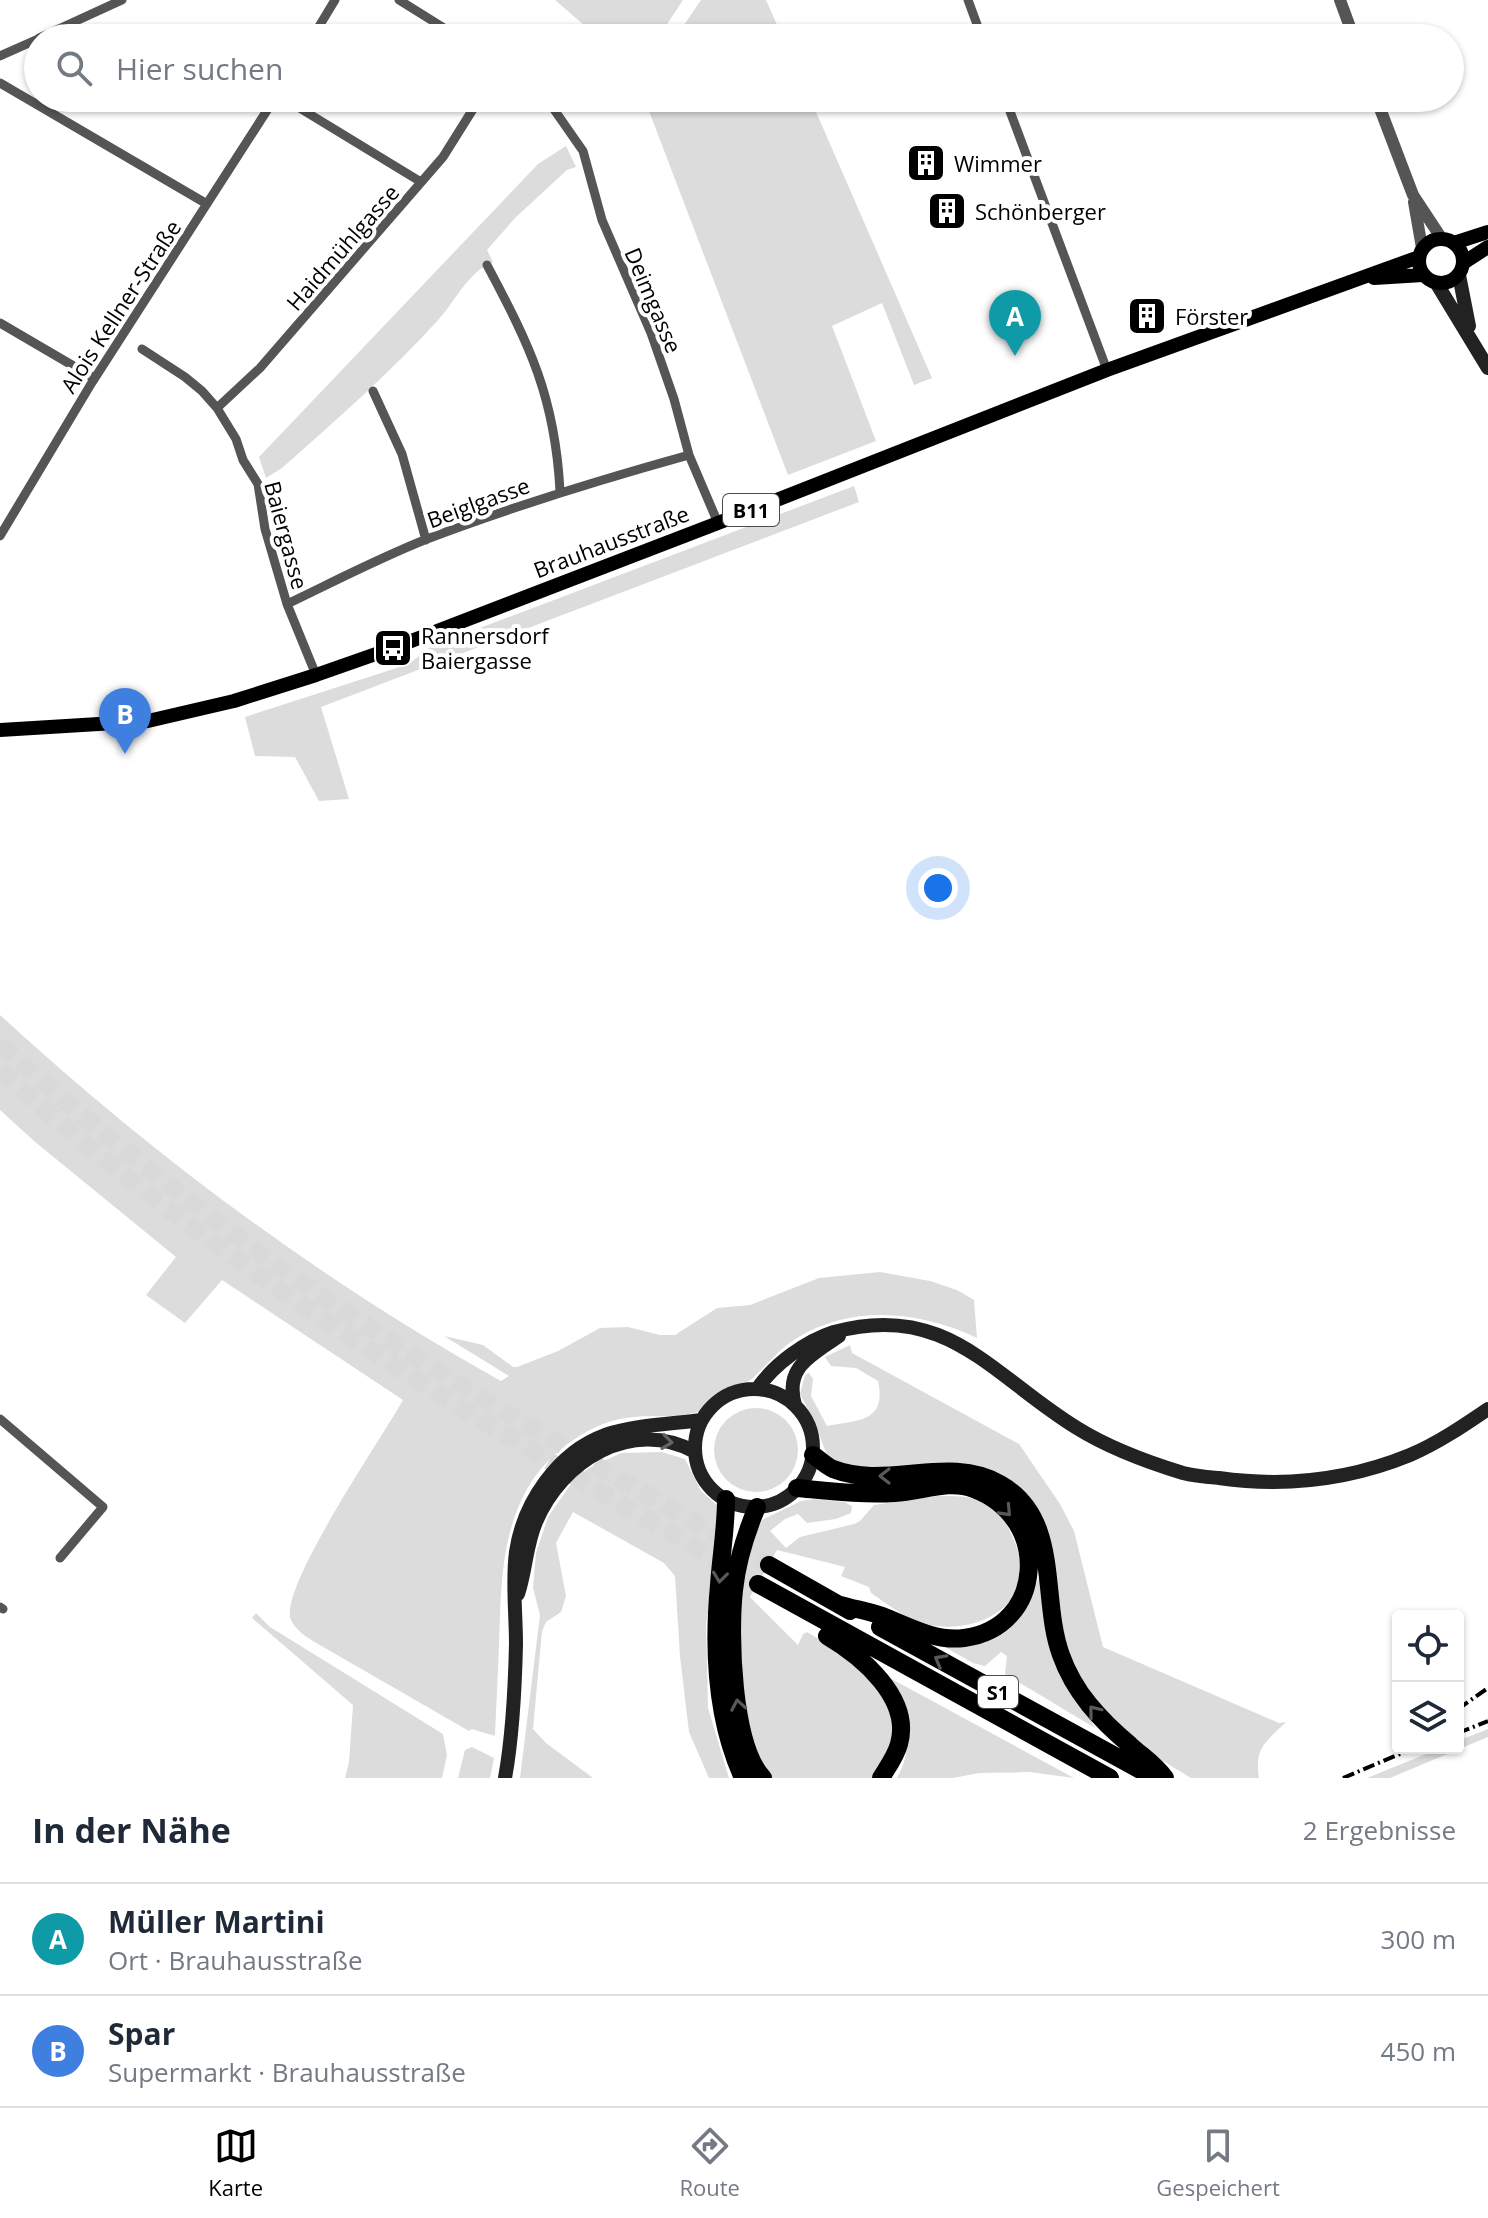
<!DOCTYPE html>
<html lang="de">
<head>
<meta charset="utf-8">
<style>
	:root { --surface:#fff; --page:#f6f6f7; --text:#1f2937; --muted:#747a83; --line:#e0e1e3; --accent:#000 }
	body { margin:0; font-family:"Open Sans",sans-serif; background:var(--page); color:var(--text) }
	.controls { position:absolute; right:24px; bottom:24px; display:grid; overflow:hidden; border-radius:8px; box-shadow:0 2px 6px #0004 }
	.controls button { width:72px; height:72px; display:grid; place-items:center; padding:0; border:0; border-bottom:2px solid var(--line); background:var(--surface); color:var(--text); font:40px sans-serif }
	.you { position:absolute; left:938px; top:888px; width:28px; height:28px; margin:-20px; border:6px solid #fff; border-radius:50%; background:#1a73e8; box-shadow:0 0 0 12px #1a73e833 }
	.badge { display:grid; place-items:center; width:52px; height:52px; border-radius:50%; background:var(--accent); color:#fff; font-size:26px; font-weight:700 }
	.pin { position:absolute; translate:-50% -66px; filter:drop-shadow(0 2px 4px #0008) }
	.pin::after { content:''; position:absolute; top:42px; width:28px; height:24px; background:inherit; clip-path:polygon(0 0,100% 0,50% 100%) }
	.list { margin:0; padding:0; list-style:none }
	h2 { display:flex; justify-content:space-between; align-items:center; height:104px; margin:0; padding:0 32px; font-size:34px }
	h2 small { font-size:26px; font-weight:400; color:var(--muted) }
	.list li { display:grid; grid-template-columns:52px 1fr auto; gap:24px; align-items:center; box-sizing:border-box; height:112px; padding:0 32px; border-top:2px solid var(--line) }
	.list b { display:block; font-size:30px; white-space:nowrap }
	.list p { margin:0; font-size:26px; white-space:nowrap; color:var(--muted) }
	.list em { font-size:26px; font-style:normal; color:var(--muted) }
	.icon { flex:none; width:44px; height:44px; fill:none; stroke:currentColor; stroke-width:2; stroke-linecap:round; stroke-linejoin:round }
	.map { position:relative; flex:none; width:1488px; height:1778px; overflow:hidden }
	.search { position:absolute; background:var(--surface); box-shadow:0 2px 6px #0004; left:24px; right:24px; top:24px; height:88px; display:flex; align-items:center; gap:20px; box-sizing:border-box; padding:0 28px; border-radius:44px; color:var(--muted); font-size:30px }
	.sheet { height:328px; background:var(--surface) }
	nav { display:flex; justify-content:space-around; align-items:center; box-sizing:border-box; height:112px; border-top:2px solid var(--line); background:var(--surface); font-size:22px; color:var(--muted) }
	nav a { display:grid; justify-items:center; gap:4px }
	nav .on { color:var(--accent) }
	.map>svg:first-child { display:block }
</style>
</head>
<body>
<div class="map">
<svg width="1488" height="1778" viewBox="0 0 1488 1778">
	<rect width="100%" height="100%" fill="#fff"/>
	<path fill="#dcdcdc" d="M555,0H683L658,38H599Z
		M701,0H766L783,38H675Z
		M644,98H810L932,378L914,385L882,303L832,326L876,441L788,475Z
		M566,146L576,167L567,170L515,218L487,250L493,262C469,271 456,300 439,319C391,372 336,420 282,468L266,478L259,457L538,164Z
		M854,486L859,502L321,707L349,799L319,801L295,757L255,756L245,717L409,664L430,647Z
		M0,1015C152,1155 320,1280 501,1381L509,1376L444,1336L483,1345L513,1367H517L558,1351L600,1328L628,1327L660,1335H675L717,1308L750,1305L819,1278L880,1272L930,1281L957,1290L974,1300L977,1338C920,1311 853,1304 797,1338C780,1348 767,1365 753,1378C745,1385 734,1384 725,1389C715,1395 707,1409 698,1412C675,1419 648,1414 625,1418C586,1424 544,1457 526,1491C500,1539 501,1593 499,1645C498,1676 496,1706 495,1736L472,1729L469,1731L318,1644C308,1638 296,1631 291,1620C277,1590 384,1435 403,1400L222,1280L185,1323L146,1295L176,1257L34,1141L0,1110Z
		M850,1345L852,1353L1019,1444L1060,1504L1074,1531L1103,1647L1279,1723L1286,1722C1266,1742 1254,1747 1259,1778H1191L1148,1752L1117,1727L1071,1665L1031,1506L847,1468L828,1458L814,1421L800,1394L805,1375L809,1373L813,1379L811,1396L827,1426C857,1420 887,1423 878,1381L856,1368L831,1366L825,1357Z
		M714 1450a42 42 0 1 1 84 0a42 42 0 1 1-84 0Z
		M662,1452L685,1459L701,1491L718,1506L720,1526L706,1625L708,1708L729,1778H709L689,1732L680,1656L675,1576L664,1563L573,1512L556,1543L566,1596L561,1612L546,1622L542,1631L533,1729L546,1743L593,1778H520L540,1615L533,1588L536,1553L548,1517L573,1481L589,1468L621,1453Z
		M937,1496C952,1496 970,1495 985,1503C1000,1512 1007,1524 1014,1540C1043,1605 974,1640 918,1622C902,1616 886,1603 871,1593L869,1587L841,1576L845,1567L777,1550L750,1597L798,1645L803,1634L807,1632C840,1651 902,1694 893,1738C890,1751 881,1765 876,1778H769L750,1737L739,1649L741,1596L750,1547L762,1520L801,1501L815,1499L844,1502L852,1506L851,1513L836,1519L807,1523L798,1514L785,1519L770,1531L786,1548L800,1537L854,1524L860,1521L874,1505Z
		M1038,1579H1040L1050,1652L1095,1728L1005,1674L1007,1656L1001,1652L985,1666L973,1663L943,1646C995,1650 1023,1629 1038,1579Z
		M256,1613L270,1627L443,1734L447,1755L442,1778H345L349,1762L353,1705L252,1618Z
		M888,1677L1074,1778L1029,1772L979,1773L953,1778H897C918,1740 902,1714 888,1677Z
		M1488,1729V1737L1390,1778H1367L1441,1748H1458V1741Z
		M472,1747L494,1758L490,1778H458L465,1750Z"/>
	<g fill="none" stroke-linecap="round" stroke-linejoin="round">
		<path stroke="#d9d9d9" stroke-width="18" stroke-dasharray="18 9" stroke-linecap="butt" d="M0,1044C87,1122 178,1195 274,1263C432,1374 602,1468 769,1565
			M0,1070C227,1276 494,1430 758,1584"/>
		<path stroke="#555" stroke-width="9" d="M399,0L460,38
			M968,0L982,38
			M39,38L122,0
			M312,38L335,0
			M0,56L38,39
			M0,83L207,204
			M546,98L583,151L602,220L651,333L674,399L689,455L718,523
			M1005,98L1107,370
			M293,104L421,182
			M487,265C530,346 555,397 560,491
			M0,323L94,378
			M142,349L185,377L202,391L217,408L236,439L243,460L258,484L265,529L287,604L316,675
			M373,391L402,454L426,540
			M217,408L260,368L443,157L480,98
			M0,536L91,384L275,98
			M287,604C333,582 379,558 427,539C514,506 599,480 689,455
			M0,1419L103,1507L60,1558
			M0,1607L3,1609"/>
		<path stroke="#555" stroke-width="12" d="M1340,0L1354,38
			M1376,98L1413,195L1442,239
			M1414,202L1422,248"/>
		<path stroke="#222" stroke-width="14" d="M1459,275L1469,326
			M1437,284L1488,368
			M757,1389C774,1364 806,1341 834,1332C947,1301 992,1376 1077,1428C1109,1448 1147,1462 1183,1473C1194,1476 1207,1477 1219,1478C1283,1487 1349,1480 1410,1455C1438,1443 1463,1426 1488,1409
			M695 1448a59 59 0 1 1 118 0a59 59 0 1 1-118 0Z
			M795,1405C784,1367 811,1356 839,1336
			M518,1594C526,1570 526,1545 536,1522C561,1461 632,1417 695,1452
			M505,1778C513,1734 515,1688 516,1644C516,1614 512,1580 516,1552C523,1503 558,1452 605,1435C635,1425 671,1424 702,1420"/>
		<path stroke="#000" stroke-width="14" d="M1419 261a22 22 0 1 1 44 0a22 22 0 1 1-44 0Z
			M1454,243L1488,232
			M1463,263L1488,247
			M1374,278L1423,275
			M0,730L148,721L234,701L316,675L393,648L718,523L1107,370L1419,257"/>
		<path stroke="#000" stroke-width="18" d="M813,1455C819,1459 826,1466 833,1469C887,1490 949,1454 1000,1484C1062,1519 1040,1598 1061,1655C1074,1692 1100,1720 1130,1745C1143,1757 1155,1764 1165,1778
			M797,1488C830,1491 863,1495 895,1493C921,1492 948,1479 974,1489C1052,1518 1045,1628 964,1638C935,1642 908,1626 882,1616C869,1611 854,1609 841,1605
			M726,1499C726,1529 721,1556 719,1585C713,1649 716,1719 743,1778
			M757,1507C746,1533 737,1562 734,1590C729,1635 732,1745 763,1778
			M769,1565L850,1611
			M758,1584L1110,1778
			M880,1627L1155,1778
			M827,1636C861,1656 912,1698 899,1744C896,1756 887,1768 881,1778"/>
		<path stroke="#000" stroke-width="4" stroke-dasharray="12 4 2 4" stroke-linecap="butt" d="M1458,1709L1488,1688
			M1458,1733L1488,1721
			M1343,1778L1414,1748"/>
	</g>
	<defs><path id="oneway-chevron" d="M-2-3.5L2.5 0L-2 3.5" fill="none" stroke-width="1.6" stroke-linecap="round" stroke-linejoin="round" transform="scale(2)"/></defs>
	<use stroke="#646464" href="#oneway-chevron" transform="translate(667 1442) rotate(8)"/>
	<g stroke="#595959">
		<use href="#oneway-chevron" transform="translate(885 1476) rotate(-180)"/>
		<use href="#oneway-chevron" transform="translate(1006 1511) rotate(47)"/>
		<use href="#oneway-chevron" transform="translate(720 1577) rotate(97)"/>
		<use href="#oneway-chevron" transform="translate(940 1660) rotate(-151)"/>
		<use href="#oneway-chevron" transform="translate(738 1705) rotate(-100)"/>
		<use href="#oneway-chevron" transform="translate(1094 1711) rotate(-129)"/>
	</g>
	<defs>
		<g id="building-square" transform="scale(2)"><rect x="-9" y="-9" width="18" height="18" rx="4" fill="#000" stroke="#fff"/><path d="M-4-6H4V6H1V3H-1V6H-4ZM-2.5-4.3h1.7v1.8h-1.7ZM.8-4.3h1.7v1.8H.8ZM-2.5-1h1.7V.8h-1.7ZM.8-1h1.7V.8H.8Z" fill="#fff"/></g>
		<g id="bus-square" transform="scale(2)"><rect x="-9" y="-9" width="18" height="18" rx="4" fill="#000" stroke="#fff"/><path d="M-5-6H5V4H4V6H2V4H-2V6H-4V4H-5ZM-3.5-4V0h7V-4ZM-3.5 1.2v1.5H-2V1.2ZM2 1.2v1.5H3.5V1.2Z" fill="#fff"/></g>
	</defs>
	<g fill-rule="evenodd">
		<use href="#building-square" x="926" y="163"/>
		<use href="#building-square" x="947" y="211"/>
		<use href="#building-square" x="1147" y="316"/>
		<use href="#bus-square" x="393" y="648"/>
	</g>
	<g text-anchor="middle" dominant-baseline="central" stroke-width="8" stroke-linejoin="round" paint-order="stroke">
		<g fill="#fff" stroke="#4c4c4c" stroke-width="2">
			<rect x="723" y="494" width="56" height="32" rx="6"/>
			<rect x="978" y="1676" width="40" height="32" rx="6"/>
		</g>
		<g font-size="20" font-weight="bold" fill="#000">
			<text x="751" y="510">B11</text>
			<text x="998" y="1692">S1</text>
		</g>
		<g font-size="22" fill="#000" stroke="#fff" text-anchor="start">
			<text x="954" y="163">Wimmer</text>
			<text x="975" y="211">Schönberger</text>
			<text x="1175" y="316">Förster</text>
			<text x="421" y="635">Rannersdorf<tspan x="421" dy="25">Baiergasse</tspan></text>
		</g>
		<g font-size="22" fill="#000" stroke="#fff">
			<text transform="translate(342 247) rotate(-49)">Haidmühlgasse</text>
			<text transform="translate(654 300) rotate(67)">Deimgasse</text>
			<text transform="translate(120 306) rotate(-57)">Alois Kellner-Straße</text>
			<text transform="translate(478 502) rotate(-20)">Beiglgasse</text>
			<text transform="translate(287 535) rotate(75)">Baiergasse</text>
			<text transform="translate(611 541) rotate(-21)">Brauhausstraße</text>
		</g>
	</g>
</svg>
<div class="controls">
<button><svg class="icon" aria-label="locate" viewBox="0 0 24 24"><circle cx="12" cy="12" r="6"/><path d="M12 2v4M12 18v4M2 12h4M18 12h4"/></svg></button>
<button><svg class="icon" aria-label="layers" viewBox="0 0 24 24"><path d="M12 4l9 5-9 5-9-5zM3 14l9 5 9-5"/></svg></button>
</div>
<div class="you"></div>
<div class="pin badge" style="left:1015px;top:356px;background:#0f9aa8">A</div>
<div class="pin badge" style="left:125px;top:754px;background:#3f7fe0">B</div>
<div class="search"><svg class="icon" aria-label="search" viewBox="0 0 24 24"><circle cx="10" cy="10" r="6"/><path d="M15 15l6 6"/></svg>Hier suchen</div>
</div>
<section class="sheet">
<h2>In der Nähe<small>2 Ergebnisse</small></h2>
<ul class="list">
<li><span class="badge" style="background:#0f9aa8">A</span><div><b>Müller Martini</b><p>Ort · Brauhausstraße</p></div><em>300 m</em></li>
<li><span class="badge" style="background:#3f7fe0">B</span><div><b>Spar</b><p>Supermarkt · Brauhausstraße</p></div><em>450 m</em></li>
</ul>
</section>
<nav>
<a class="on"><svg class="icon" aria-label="map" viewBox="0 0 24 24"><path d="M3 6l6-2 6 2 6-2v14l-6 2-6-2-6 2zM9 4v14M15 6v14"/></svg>Karte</a>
<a><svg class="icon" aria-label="directions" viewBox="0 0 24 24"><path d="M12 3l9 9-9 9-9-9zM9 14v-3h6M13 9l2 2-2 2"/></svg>Route</a>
<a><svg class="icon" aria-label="saved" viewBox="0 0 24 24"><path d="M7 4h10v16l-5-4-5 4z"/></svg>Gespeichert</a>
</nav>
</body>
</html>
